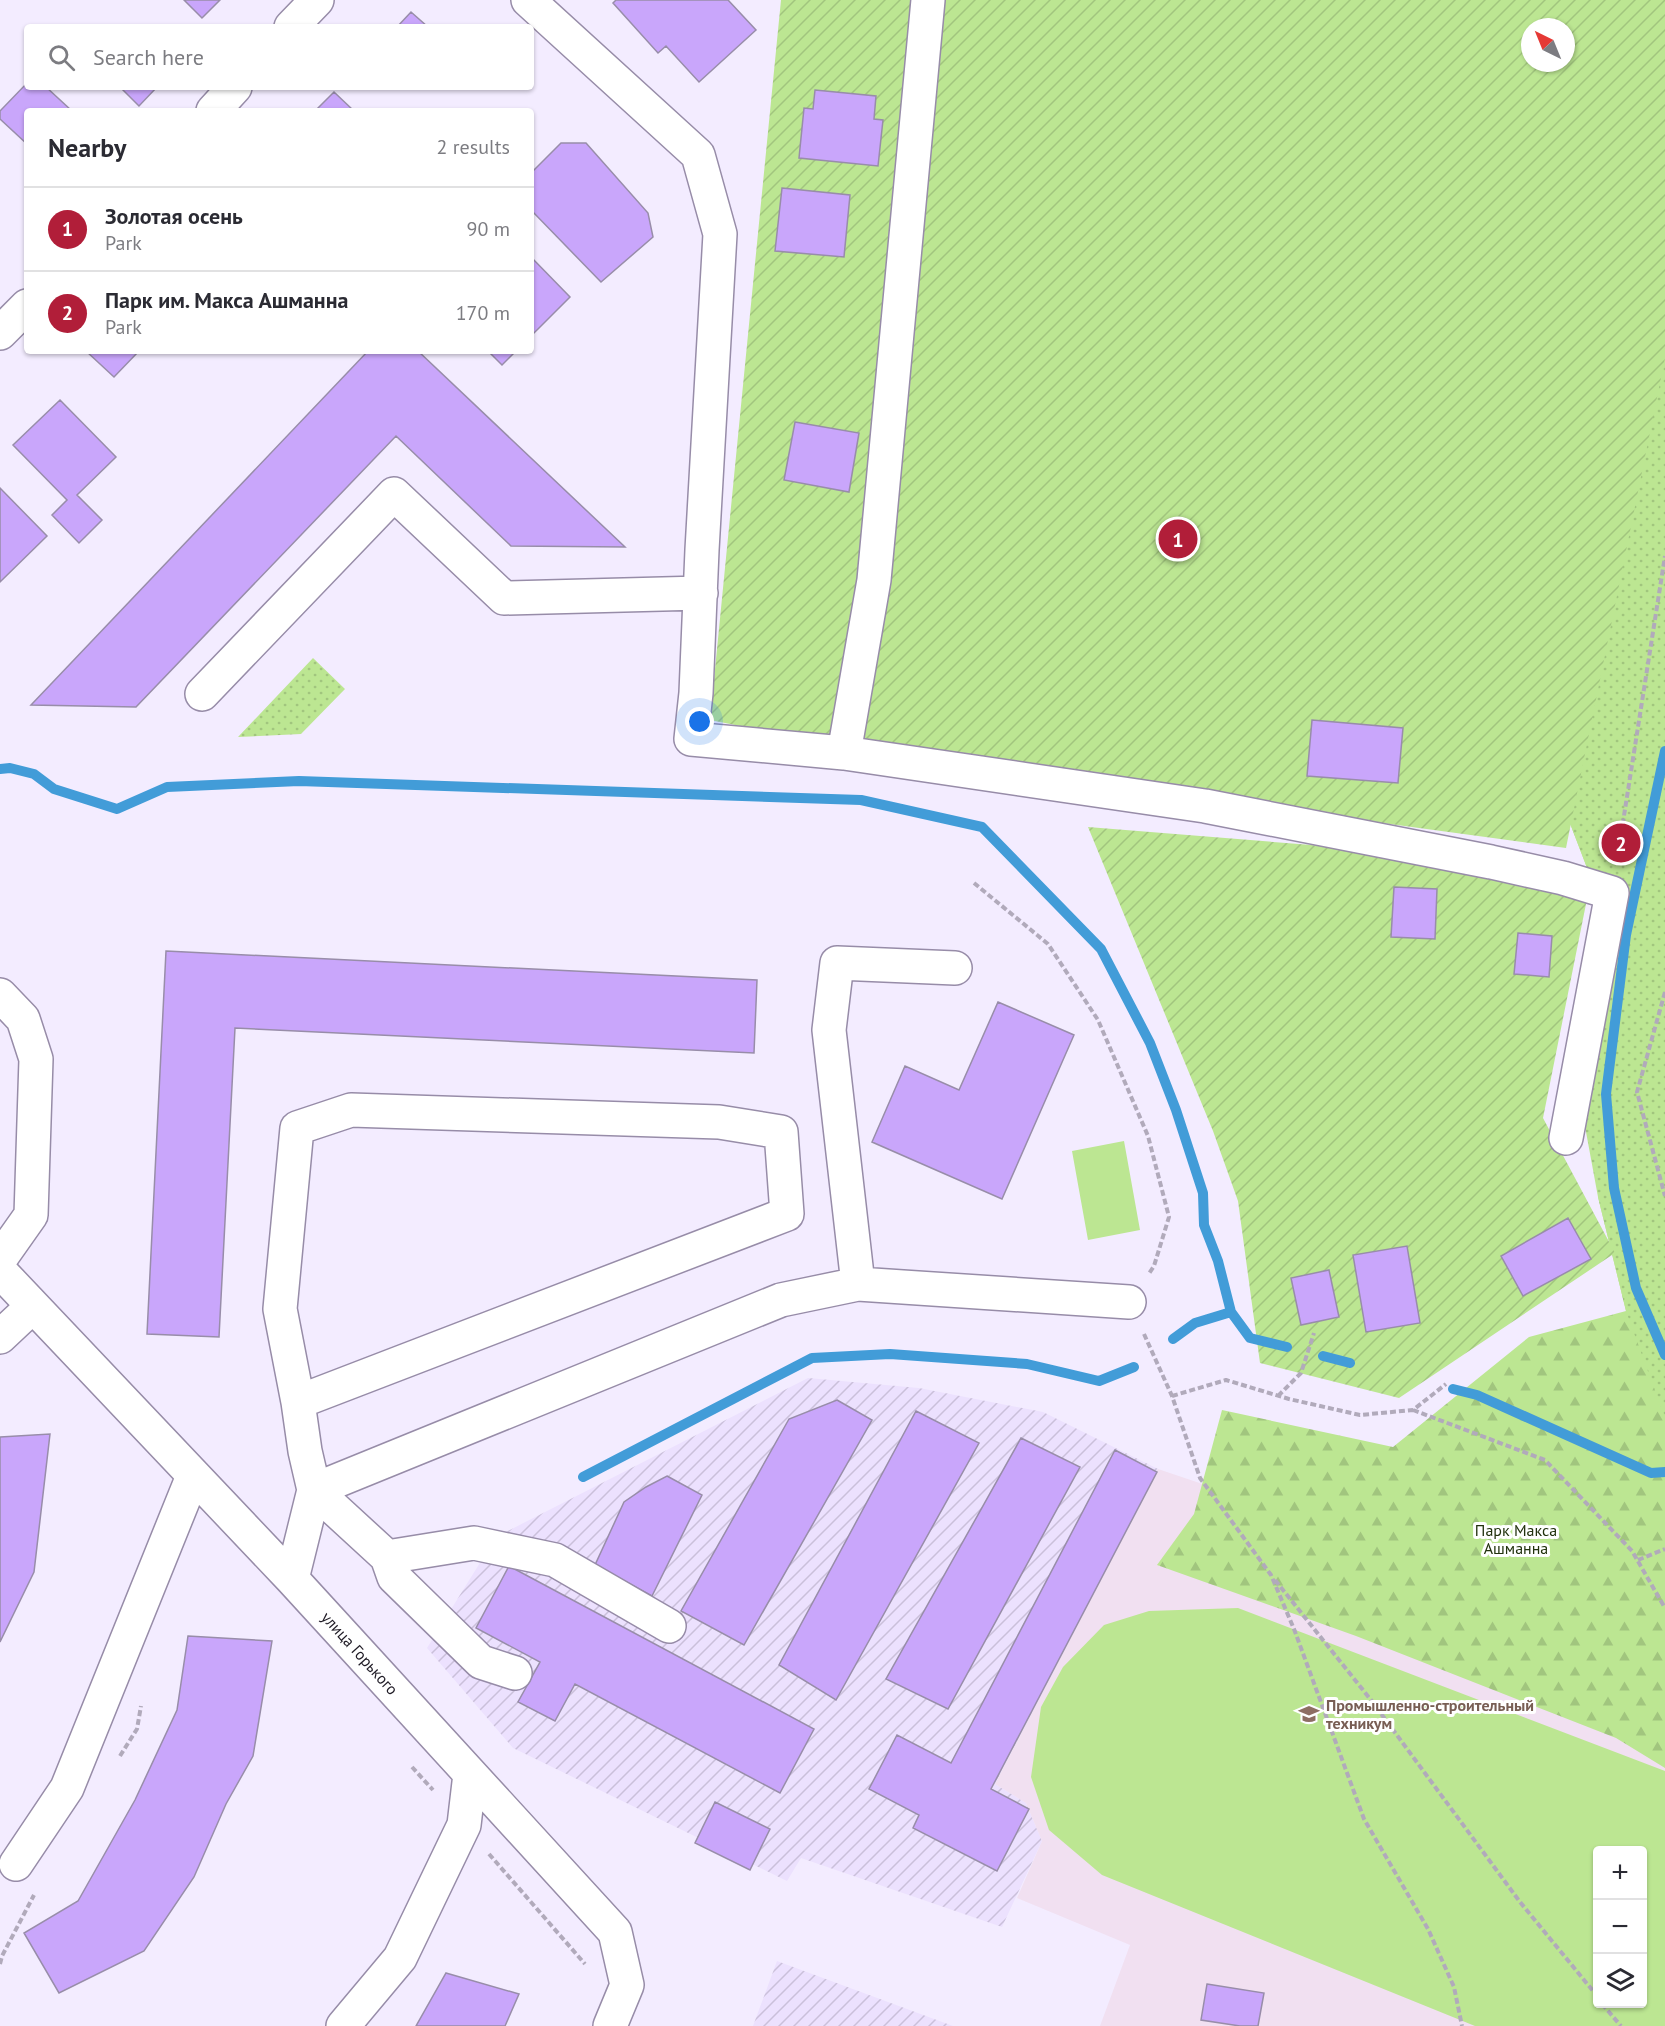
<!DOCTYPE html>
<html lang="en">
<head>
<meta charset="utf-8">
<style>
	:root { --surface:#fff; --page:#f7f7f7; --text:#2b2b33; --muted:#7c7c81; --line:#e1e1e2; --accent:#b11e39 }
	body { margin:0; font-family:"PT Sans",sans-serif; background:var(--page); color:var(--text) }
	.controls { position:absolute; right:18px; bottom:18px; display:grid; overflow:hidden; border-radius:6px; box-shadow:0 2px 4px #0004 }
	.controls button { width:54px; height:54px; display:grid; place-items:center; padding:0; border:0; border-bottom:2px solid var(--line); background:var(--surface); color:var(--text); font:30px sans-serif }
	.compass { position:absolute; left:1521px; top:18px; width:54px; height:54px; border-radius:50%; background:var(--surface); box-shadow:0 2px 4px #0004; rotate:317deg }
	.you { position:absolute; left:700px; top:722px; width:21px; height:21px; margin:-15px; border:4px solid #fff; border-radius:50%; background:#1a73e8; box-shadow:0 0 0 9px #1a73e833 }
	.badge { display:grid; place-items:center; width:39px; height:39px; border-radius:50%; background:var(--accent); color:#fff; font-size:20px; font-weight:700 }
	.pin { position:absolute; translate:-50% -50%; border:3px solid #fff; box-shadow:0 2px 6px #0006 }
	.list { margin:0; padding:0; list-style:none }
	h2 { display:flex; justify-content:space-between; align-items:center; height:78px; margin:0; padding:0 24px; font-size:26px }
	h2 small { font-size:20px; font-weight:400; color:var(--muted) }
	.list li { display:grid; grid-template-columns:39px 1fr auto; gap:18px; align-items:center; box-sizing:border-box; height:84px; padding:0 24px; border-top:2px solid var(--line) }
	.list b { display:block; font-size:22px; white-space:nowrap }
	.list p { margin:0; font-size:20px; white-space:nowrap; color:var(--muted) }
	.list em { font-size:20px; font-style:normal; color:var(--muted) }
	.icon { flex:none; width:33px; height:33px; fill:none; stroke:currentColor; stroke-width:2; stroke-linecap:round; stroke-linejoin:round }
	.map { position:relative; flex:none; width:1665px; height:2026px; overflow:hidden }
	.search { position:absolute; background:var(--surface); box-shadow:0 2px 4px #0004; left:24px; top:24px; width:510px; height:66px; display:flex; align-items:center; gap:15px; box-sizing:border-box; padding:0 21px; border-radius:6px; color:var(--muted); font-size:22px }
	.panel { position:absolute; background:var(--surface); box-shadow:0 2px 4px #0004; left:24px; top:108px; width:510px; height:246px; border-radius:6px }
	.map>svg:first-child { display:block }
</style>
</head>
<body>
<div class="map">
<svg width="1665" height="2026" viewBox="0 0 1665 2026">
	<defs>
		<pattern id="industrial-furrows" width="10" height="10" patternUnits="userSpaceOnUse" patternTransform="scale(1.5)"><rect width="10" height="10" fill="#ece1fe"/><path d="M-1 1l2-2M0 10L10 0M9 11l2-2" fill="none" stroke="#cac0da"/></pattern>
		<pattern id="forest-firs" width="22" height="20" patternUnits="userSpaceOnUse" patternTransform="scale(1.5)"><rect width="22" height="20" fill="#bce692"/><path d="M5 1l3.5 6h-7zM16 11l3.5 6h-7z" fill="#a1c57e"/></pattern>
		<pattern id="park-dots" width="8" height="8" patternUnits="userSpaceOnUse" patternTransform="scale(1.5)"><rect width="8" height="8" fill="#bce692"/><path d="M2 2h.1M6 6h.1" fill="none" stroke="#a1c57e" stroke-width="1.8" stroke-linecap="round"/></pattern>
		<pattern id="garden-furrows" width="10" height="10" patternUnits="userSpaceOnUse" patternTransform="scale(1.5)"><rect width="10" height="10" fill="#bce692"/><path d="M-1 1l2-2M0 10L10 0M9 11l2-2" fill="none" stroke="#a1c57e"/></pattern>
	</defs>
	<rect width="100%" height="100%" fill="#f3ecff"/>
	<path fill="url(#industrial-furrows)" d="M808,1378L919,1388L1043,1412L1158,1469L995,1784L1026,1803L1042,1841L1002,1927L801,1858L787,1881L513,1748L427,1648L496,1537Z
		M777,1961L953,2026H753Z"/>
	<path fill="#f1e0f1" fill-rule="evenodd" d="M1158,1469L1247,1499L1665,1753V2026H1100L1130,1945L1017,1898L1042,1841L1026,1803L995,1784ZM1598,1850H1642V2004H1598Z"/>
	<path fill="#bce692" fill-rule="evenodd" d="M1124,1141L1140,1230L1088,1240L1072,1151Z
		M1238,1608L1665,1771V2026H1475L1102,1875L1049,1830L1031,1777L1041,1707L1063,1667L1104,1625L1149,1611ZM1598,1850H1642V2004H1598Z"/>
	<path fill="url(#forest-firs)" d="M1665,212V1768L1616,1738L1356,1636L1157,1565L1194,1514L1222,1410L1393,1447L1529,1337L1626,1311L1598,1197L1605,915L1550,771Z"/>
	<path fill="url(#park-dots)" d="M1665,212V1418L1626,1311L1598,1197L1577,1083L1605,915L1550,771Z
		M313,658L345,689L301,734L238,737Z"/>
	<path fill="url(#garden-furrows)" fill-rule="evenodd" d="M781,0H1665V358L1566,848L889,756L710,720ZM1530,27H1566V63H1530Z
		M1088,827L1349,848L1587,899L1543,1118L1615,1253L1399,1398L1260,1363L1238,1201L1213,1131Z"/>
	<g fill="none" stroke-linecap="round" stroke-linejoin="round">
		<path stroke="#429cd8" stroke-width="10" d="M1665,751L1626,935L1606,1094L1614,1188L1636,1288L1665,1355
			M0,769L10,768L34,774L54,789L117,809L167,787L299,781L861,800L982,827L1101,949L1150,1043L1176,1110L1203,1193L1204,1225L1218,1261L1231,1312L1250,1338L1287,1347
			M1173,1339L1195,1323L1231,1312
			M1323,1356L1350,1363
			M1453,1389L1477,1395L1651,1473L1665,1472
			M583,1477L812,1358L890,1354L1027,1364L1099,1381L1134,1367"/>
	</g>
	<path fill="#c9a6fb" stroke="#988da9" stroke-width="1.5" d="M184,0H220L202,18Z
		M616,0H728L756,30L699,82L666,46L658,53L613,3Z
		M411,12L428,27H397Z
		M27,83V87H46L72,111H27V144L0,119V111Z
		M120,87H157L139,106Z
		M815,90L876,96L874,119L883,120L878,166L799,158L804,108L813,109Z
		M334,92L354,111H315Z
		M561,143H586L648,213L653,237L601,282L531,210V173Z
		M782,188L850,195L844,257L775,251Z
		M531,257L570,297L531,336Z
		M86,351H139L114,377Z
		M368,351H418L625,547L511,546L396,436L136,707L31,705Z
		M488,351H516L502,365Z
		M60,400L116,457L77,495L102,520L79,543L52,515L67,500L13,445Z
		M795,422L859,433L849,492L784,480Z
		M0,488L47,536L0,582Z
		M1312,720L1403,728L1398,783L1307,776Z
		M1394,887L1437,889L1435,939L1391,937Z
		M1518,933L1552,936L1549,977L1514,974Z
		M166,951L757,980L754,1053L235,1028L219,1337L147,1334Z
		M998,1002L1074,1035L1002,1199L872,1142L905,1066L959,1090Z
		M1568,1218L1591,1259L1523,1296L1501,1256Z
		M1407,1246L1420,1323L1366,1332L1353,1255Z
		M1329,1270L1339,1317L1301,1325L1291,1278Z
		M837,1400L872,1420L744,1645L681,1611L789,1419Z
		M916,1411L979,1443L836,1700L779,1665Z
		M50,1434L34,1572L0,1642V1437Z
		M1021,1438L1080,1467L948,1709L886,1679Z
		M1115,1450L1157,1472L991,1789L1029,1809L997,1871L913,1828L919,1815L869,1789L897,1735L951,1763Z
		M667,1476L702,1495L652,1596L595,1565L624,1502L646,1487Z
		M509,1566L814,1729L780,1793L575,1684L555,1721L518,1702L540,1662L476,1628Z
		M188,1636L272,1641L253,1756L226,1804L194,1877L144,1951L59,1993L24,1933L78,1901L135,1800L177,1710Z
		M715,1802L770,1829L750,1870L695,1843Z
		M446,1973L519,1994L505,2026H416Z
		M1207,1984L1264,1993L1258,2026H1240L1201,2020Z"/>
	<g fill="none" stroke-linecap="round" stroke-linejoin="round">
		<g stroke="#978ca8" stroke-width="36">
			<path id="minor" d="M528,0L698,155L720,234L702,550L696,693L691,739L844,753
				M928,0L874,580L844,753L1205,806L1491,862L1563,878L1612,893L1566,1138
				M291,27L317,0
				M213,111L235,87
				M0,333L27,306
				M202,694L394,494L504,598L701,593
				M0,995L23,1019L36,1059L31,1215L0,1259
				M0,1271L292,1579L615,1932L627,1985L610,2026
				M858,1284L829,1030L837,963L955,968
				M0,1337L33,1306
				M387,1557L394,1577L481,1662L515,1673
				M292,1579L314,1490L305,1451L298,1402L280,1309L297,1128L351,1110L719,1122L781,1132L787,1214L298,1402
				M669,1626L555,1560L474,1543L387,1557L314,1490L781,1300L858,1284L1129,1302
				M16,1864L67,1788L193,1476
				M343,2026L400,1958L464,1825L470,1774"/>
		</g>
		<path stroke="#b1aabb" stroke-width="4" stroke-dasharray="6 3" stroke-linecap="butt" d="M1617,860L1665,556
			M974,883L1048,944L1098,1020L1148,1136L1169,1217L1154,1266L1148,1275
			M1665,992L1637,1092L1665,1196
			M1144,1334L1172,1396L1200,1478L1271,1575L1294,1629L1364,1819L1428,1929L1454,1987L1462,2026
			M1172,1396L1226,1380L1289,1399L1360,1415L1413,1410L1446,1384
			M1278,1396L1301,1373L1314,1333
			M1413,1410L1545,1460L1632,1551L1665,1608
			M1638,1560L1665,1549
			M1275,1580L1371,1700L1520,1902L1598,1997
			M120,1756L137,1729L141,1706
			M412,1767L433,1790
			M489,1854L585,1964
			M0,1964L2,1956L34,1895
			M1602,2004L1621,2026"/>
		<use href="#minor" stroke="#fff" stroke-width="33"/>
	</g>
	<defs>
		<g id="university-bare" transform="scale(1.62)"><path d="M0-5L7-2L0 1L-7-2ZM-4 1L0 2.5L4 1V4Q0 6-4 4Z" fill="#8d6e63" stroke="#fff" stroke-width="2.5" paint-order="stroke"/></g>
	</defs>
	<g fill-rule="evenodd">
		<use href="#university-bare" x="1309" y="1714"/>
	</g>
	<g text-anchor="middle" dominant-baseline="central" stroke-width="6" stroke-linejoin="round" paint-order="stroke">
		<g font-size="16" fill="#22320e" stroke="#fff">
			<text x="1516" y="1530">Парк Макса<tspan x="1516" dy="18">Ашманна</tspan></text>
		</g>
		<g font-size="16" fill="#1f1b25" stroke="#fff">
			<text transform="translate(360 1653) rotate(48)">улица Горького</text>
		</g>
		<g font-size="16" font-weight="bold" fill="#785e54" stroke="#fff" text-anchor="start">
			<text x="1326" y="1705">Промышленно-строительный<tspan x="1326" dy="18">техникум</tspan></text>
		</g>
	</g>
</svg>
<div class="controls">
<button>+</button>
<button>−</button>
<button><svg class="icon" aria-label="layers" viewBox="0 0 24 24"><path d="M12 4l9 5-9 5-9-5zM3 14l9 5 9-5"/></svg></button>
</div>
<svg class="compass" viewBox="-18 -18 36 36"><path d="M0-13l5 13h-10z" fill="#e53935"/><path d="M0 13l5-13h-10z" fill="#7c7c81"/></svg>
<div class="you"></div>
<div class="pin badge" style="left:1178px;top:539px">1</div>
<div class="pin badge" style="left:1621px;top:843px">2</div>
<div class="search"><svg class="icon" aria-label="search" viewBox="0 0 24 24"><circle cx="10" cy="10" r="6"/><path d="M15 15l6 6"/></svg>Search here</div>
<section class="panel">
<h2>Nearby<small>2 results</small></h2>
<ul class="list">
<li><span class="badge">1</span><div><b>Золотая осень</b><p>Park</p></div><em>90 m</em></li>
<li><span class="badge">2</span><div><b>Парк им. Макса Ашманна</b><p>Park</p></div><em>170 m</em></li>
</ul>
</section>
</div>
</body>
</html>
